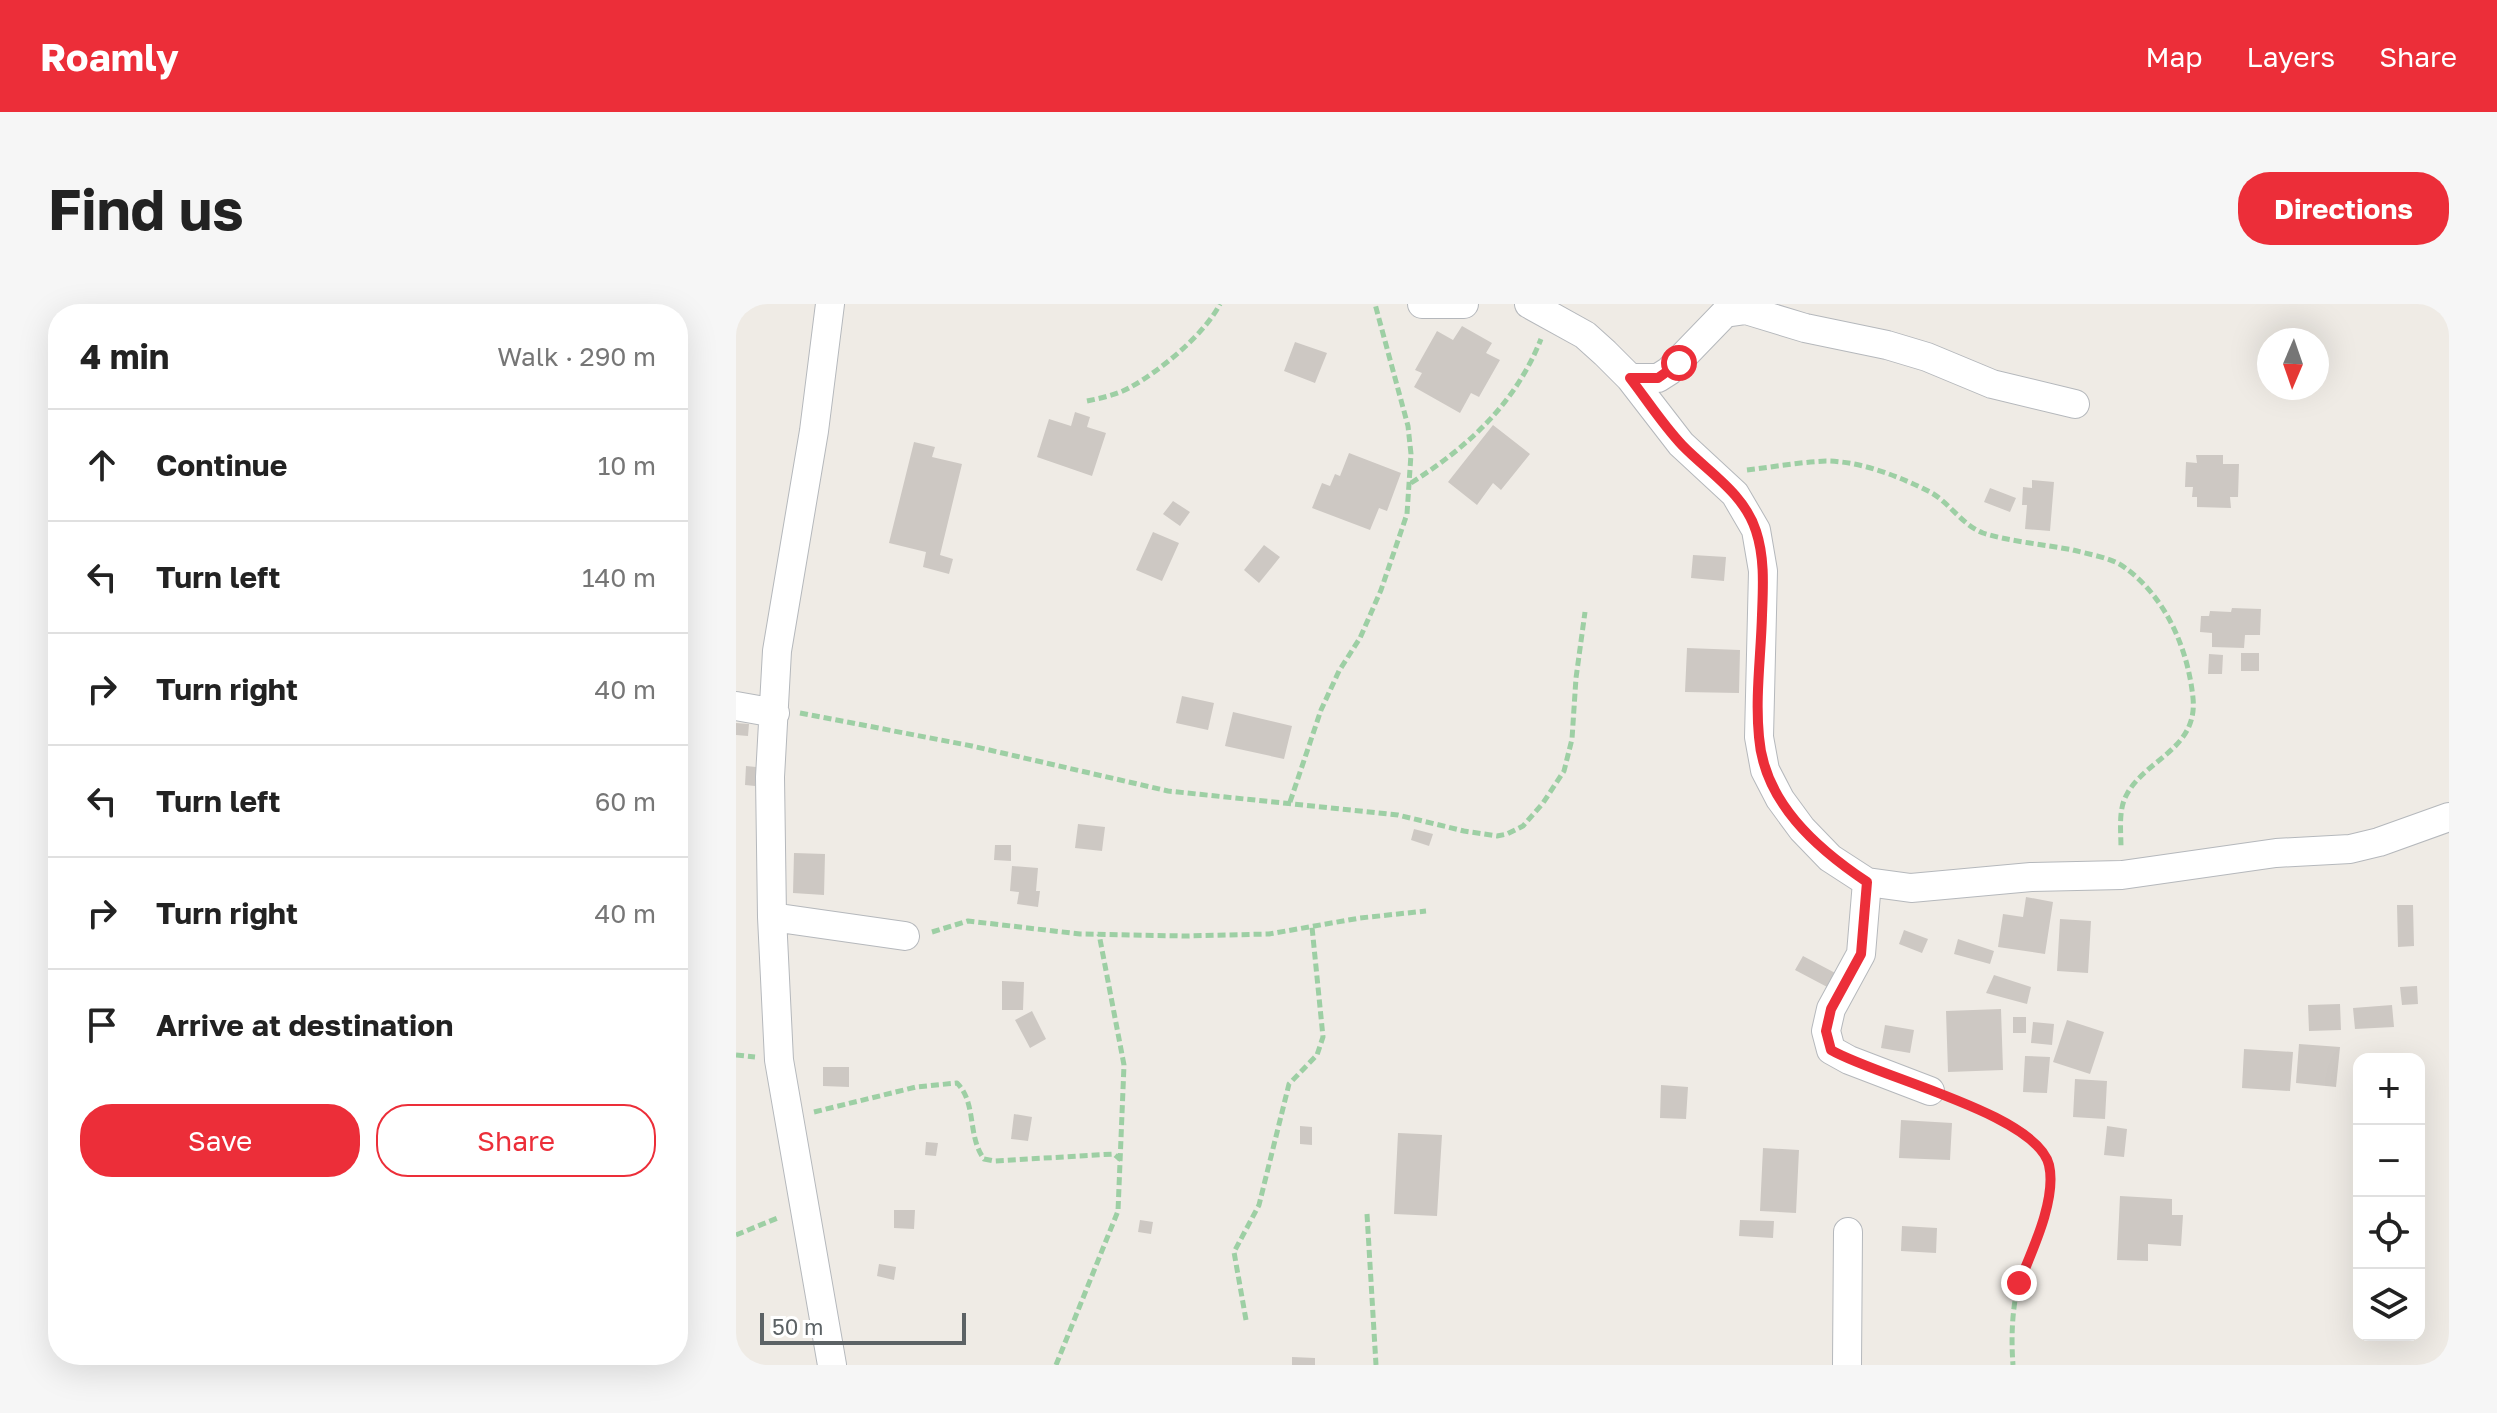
<!DOCTYPE html>
<html lang="en">
<head>
<meta charset="utf-8">
<style>
	:root { --surface:#fff; --page:#f6f6f6; --text:#222; --muted:#767676; --line:#e0e0e0; --accent:#ec2e39 }
	body { margin:0; font-family:"Golos Text",sans-serif; background:var(--page); color:var(--text) }
	.controls { position:absolute; right:24px; bottom:24px; display:grid; overflow:hidden; border-radius:16px; box-shadow:0 8px 32px #0002 }
	.controls button { width:72px; height:72px; display:grid; place-items:center; padding:0; border:0; border-bottom:2px solid var(--line); background:var(--surface); color:var(--text); font:40px sans-serif }
	.compass { position:absolute; left:1521px; top:24px; width:72px; height:72px; border-radius:50%; background:var(--surface); box-shadow:0 8px 32px #0002; rotate:182deg }
	.scale { position:absolute; left:24px; bottom:20px; width:206px; box-sizing:border-box; padding-left:8px; border:4px solid #5c6265; border-top:0; font-size:22px; line-height:28px; white-space:nowrap; color:#5c6265; -webkit-text-stroke:6px #fff; paint-order:stroke }
	.stop { position:absolute; width:24px; height:24px; margin:-18px; border:6px solid #ec2e39; border-radius:50%; background:#fff }
	.stop.end { background:#ec2e39; border-color:#fff; box-shadow:0 2px 8px #0008 }
	.list { margin:0; padding:0; list-style:none }
	h2 { display:flex; justify-content:space-between; align-items:center; height:104px; margin:0; padding:0 32px; font-size:34px }
	h2 small { font-size:26px; font-weight:400; color:var(--muted) }
	.list li { display:grid; grid-template-columns:52px 1fr auto; gap:24px; align-items:center; box-sizing:border-box; height:112px; padding:0 32px; border-top:2px solid var(--line) }
	.list b { display:block; font-size:30px; white-space:nowrap }
	.list em { font-size:26px; font-style:normal; color:var(--muted) }
	.actions { display:flex; gap:16px; padding:24px 32px }
	.actions a { flex:1; padding:18px 0; border:2px solid var(--accent); border-radius:32px; text-align:center; font-size:28px; color:var(--accent) }
	.actions .main { background:var(--accent); color:#fff }
	.icon { flex:none; width:44px; height:44px; fill:none; stroke:currentColor; stroke-width:2; stroke-linecap:round; stroke-linejoin:round }
	.map { position:relative; flex:none; width:1713px; height:1061px; overflow:hidden; border-radius:32px }
	header { display:flex; align-items:center; gap:48px; box-sizing:border-box; height:112px; padding:0 40px; background:var(--accent); color:#fff }
	header strong { font-size:38px }
	nav { display:flex; gap:44px; margin-inline-start:auto; font-size:28px }
	.intro { display:flex; align-items:center; justify-content:space-between; box-sizing:border-box; height:192px; padding:0 48px }
	h1 { margin:0; font-size:56px }
	.button { padding:20px 36px; border-radius:32px; background:var(--accent); color:#fff; font-size:28px; font-weight:700 }
	main { display:flex; gap:48px; padding:0 48px }
	aside { flex:1; background:var(--surface); border-radius:32px; box-shadow:0 8px 32px #0002 }
	.map>svg:first-child { display:block }
</style>
</head>
<body>
<header>
<strong>Roamly</strong>
<nav><a>Map</a><a>Layers</a><a>Share</a></nav>
</header>
<div class="intro"><h1>Find us</h1><a class="button">Directions</a></div>
<main>
<aside>
<h2>4 min<small>Walk · 290 m</small></h2>
<ul class="list">
<li><svg class="icon" aria-label="ahead" viewBox="0 0 24 24"><path d="M12 20V5M6 11l6-6 6 6"/></svg><div><b>Continue</b></div><em>10 m</em></li>
<li><svg class="icon" aria-label="left" viewBox="0 0 24 24"><path d="M17 20v-9H6M10 6l-5 5 5 5"/></svg><div><b>Turn left</b></div><em>140 m</em></li>
<li><svg class="icon" aria-label="right" viewBox="0 0 24 24"><path d="M7 20v-9h11M14 6l5 5-5 5"/></svg><div><b>Turn right</b></div><em>40 m</em></li>
<li><svg class="icon" aria-label="left" viewBox="0 0 24 24"><path d="M17 20v-9H6M10 6l-5 5 5 5"/></svg><div><b>Turn left</b></div><em>60 m</em></li>
<li><svg class="icon" aria-label="right" viewBox="0 0 24 24"><path d="M7 20v-9h11M14 6l5 5-5 5"/></svg><div><b>Turn right</b></div><em>40 m</em></li>
<li><svg class="icon" aria-label="arrive" viewBox="0 0 24 24"><path d="M6 21V4h12l-3 4 3 4H6"/></svg><div><b>Arrive at destination</b></div></li>
</ul>
<div class="actions"><a class="main">Save</a><a>Share</a></div>
</aside>
<div class="map">
<svg width="1713" height="1061" viewBox="0 0 1713 1061">
	<rect width="100%" height="100%" fill="#efebe5"/>
	<path fill="#cdc8c3" d="M726,22L756,39L750,49L764,56L743,93L735,89L724,109L678,83L686,69L679,66L701,27L717,36Z
		M559,38L591,49L579,79L548,67Z
		M339,108L354,113L351,123L370,129L356,172L301,153L313,115L335,122Z
		M757,121L794,150L765,186L757,179L741,201L712,178Z
		M178,138L199,143L196,153L226,160L204,251L217,255L213,270L187,263L190,248L153,239Z
		M613,149L665,169L651,207L643,204L634,226L576,204L586,179L594,182L599,170L604,172Z
		M1460,151H1487V160H1503L1502,193H1494L1495,204L1461,203V193H1456L1457,183H1449L1450,158L1461,159Z
		M1296,176L1318,178L1314,227L1289,225L1291,201H1286L1287,183L1296,184Z
		M1254,184L1280,194L1274,208L1248,198Z
		M437,197L454,208L444,222L427,210Z
		M417,228L443,239L426,277L400,266Z
		M528,241L544,253L523,279L508,266Z
		M957,251L990,253L988,277L955,274Z
		M1496,304L1525,305L1524,331H1509L1508,344L1476,343V329L1464,328L1465,312H1473L1474,307L1495,308Z
		M951,344L1004,346L1003,389L949,388Z
		M1505,349H1523V367H1505Z
		M1473,350L1487,351L1486,370H1472Z
		M446,392L478,399L472,426L440,419Z
		M497,408L556,422L548,455L489,442Z
		M0,419L13,420L12,432L0,431Z
		M10,462L20,463L19,482L9,481Z
		M342,520L369,523L366,547L339,544Z
		M678,525L697,530L693,542L675,536Z
		M259,541H275V557L258,556Z
		M58,549L89,550L88,591L57,589Z
		M276,562L302,564L300,587H304L302,603L281,600L283,588L274,587Z
		M1290,593L1317,598L1309,650L1262,643L1267,610L1287,613Z
		M1661,601H1677L1678,642L1662,643Z
		M1324,615L1355,617L1352,669L1321,667Z
		M1168,626L1192,635L1186,649L1163,640Z
		M1222,635L1258,647L1254,660L1218,650Z
		M1067,652L1103,671L1095,685L1059,666Z
		M1258,671L1295,683L1291,700L1250,689Z
		M266,677L288,678L287,706H266Z
		M1681,682L1682,700L1666,701L1664,683Z
		M1604,700L1605,726L1573,727L1572,701Z
		M1656,701L1658,723L1619,725L1617,704Z
		M1265,705L1267,766L1212,768L1210,707Z
		M296,707L310,735L294,744L279,716Z
		M1277,713H1290V729H1277Z
		M1331,716L1368,728L1354,770L1317,758Z
		M1297,718L1318,720L1316,741L1295,739Z
		M1149,721L1178,726L1174,749L1145,744Z
		M1563,740L1604,743L1600,783L1560,779Z
		M1508,745L1557,748L1554,787L1506,784Z
		M1289,752L1314,753L1311,789L1287,788Z
		M87,763H113V783L87,782Z
		M1339,775L1371,777L1369,815L1337,813Z
		M925,781L952,783L950,815L924,814Z
		M278,810L296,813L292,837L275,835Z
		M1165,816L1216,819L1214,856L1163,854Z
		M564,822L576,823V841L564,840Z
		M1371,822L1391,825L1388,853L1368,851Z
		M662,829L706,831L701,912L658,910Z
		M190,838L202,839L200,852L189,851Z
		M1027,844L1063,846L1060,909L1024,907Z
		M1384,892L1436,895V911H1447L1445,942L1412,940V957L1381,956Z
		M158,906H179L178,925L158,924Z
		M404,916L417,918L415,930L402,928Z
		M1004,916L1038,917L1037,934L1003,932Z
		M1166,922L1201,924L1200,949L1165,947Z
		M143,960L160,963L158,976L141,972Z
		M556,1053L579,1054V1061H556Z"/>
	<g fill="none" stroke-linecap="round" stroke-linejoin="round">
		<g stroke="#b5b8bc" stroke-width="30">
			<path id="minor" d="M94,0L78,127L41,347L34,473L36,613L43,756L96,1061
				M686,0H728
				M793,0L849,31L869,49L894,74L945,140L999,190L1020,226L1027,267L1023,433L1029,466L1044,495L1066,525L1094,554L1131,578L1175,584L1295,573L1386,571L1540,549L1614,545L1643,538L1713,513
				M894,74H922L933,67L989,9L1010,6L1069,24L1151,41L1191,53L1256,80L1339,100
				M0,402L39,409
				M1131,578L1125,650L1095,705L1090,727L1095,746L1113,756L1194,787
				M36,613L169,632
				M1111,1061L1112,928"/>
		</g>
		<path stroke="#9dcfa4" stroke-width="5" stroke-dasharray="8 4" stroke-linecap="butt" d="M351,97C365,94 380,91 393,84C424,67 468,31 484,0
			M1011,166C1037,163 1064,158 1090,157C1124,157 1165,173 1194,188C1213,198 1226,221 1247,229C1271,237 1311,241 1337,246C1352,250 1376,254 1388,263C1430,293 1452,345 1457,394C1462,445 1410,455 1391,490C1382,505 1385,527 1385,544
			M675,179C733,142 779,100 805,35
			M64,409L236,442L432,487L662,511L728,527L761,532L771,530L787,522L807,499L828,467L836,435L840,374L849,308
			M554,498L585,406L603,367L624,334L645,286L671,210L675,150L672,122L639,0
			M196,628L232,617L344,630L449,632L533,630L624,614L690,607
			M0,751L19,753
			M1216,795C1244,806 1284,818 1303,842C1335,881 1293,941 1282,981C1276,1007 1275,1034 1277,1061
			M78,808L180,783L221,779C241,799 231,832 248,855L258,857L378,850L385,856
			M631,910L640,1061
			M0,931L44,913
			M510,1016L498,948L523,901L553,780L581,751L587,733L576,623
			M320,1061L382,907L388,761L363,630"/>
		<use href="#minor" stroke="#fff" stroke-width="28"/>
	</g>
	<g fill="none" stroke-linecap="round" stroke-linejoin="round">
		<path stroke="#ec2e39" stroke-width="10" d="M943,59L922,74H894C911,96 927,121 946,141C972,168 1008,189 1020,227C1029,254 1027,284 1026,311C1025,351 1019,393 1023,433C1028,498 1080,544 1131,578L1125,650L1095,705L1090,727L1095,746C1141,773 1301,810 1313,861C1321,895 1296,947 1283,979"/>
	</g>
</svg>
<div class="controls">
<button>+</button>
<button>−</button>
<button><svg class="icon" aria-label="locate" viewBox="0 0 24 24"><circle cx="12" cy="12" r="6"/><path d="M12 2v4M12 18v4M2 12h4M18 12h4"/></svg></button>
<button><svg class="icon" aria-label="layers" viewBox="0 0 24 24"><path d="M12 4l9 5-9 5-9-5zM3 14l9 5 9-5"/></svg></button>
</div>
<svg class="compass" viewBox="-18 -18 36 36"><path d="M0-13l5 13h-10z" fill="#e53935"/><path d="M0 13l5-13h-10z" fill="#767676"/></svg>
<div class="scale">50 m</div>
<div class="stop" style="left:943px;top:59px"></div>
<div class="stop end" style="left:1283px;top:979px"></div>
</div>
</main>
</body>
</html>
